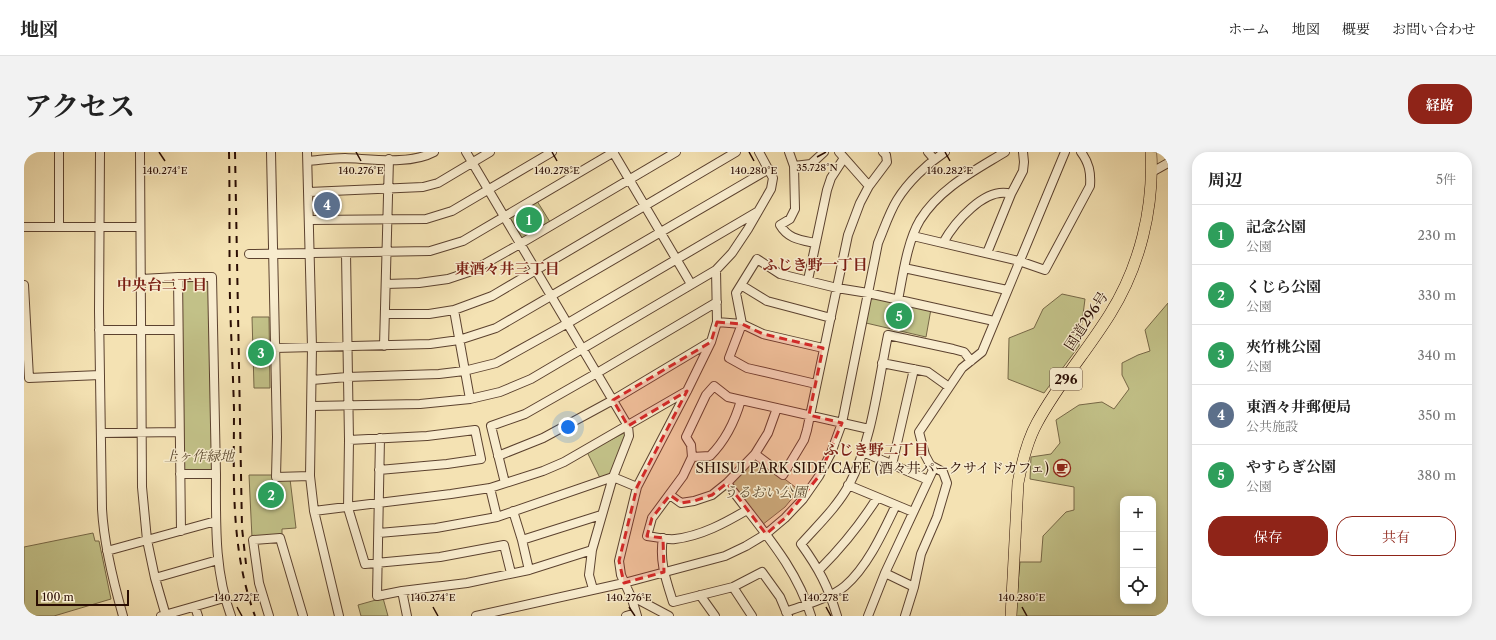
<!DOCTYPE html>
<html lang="ja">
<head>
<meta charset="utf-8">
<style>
	:root { --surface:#fff; --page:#f2f2f2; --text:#222; --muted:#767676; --line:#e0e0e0; --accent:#8f2418 }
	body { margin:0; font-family:"Libre Caslon Text","Noto Serif JP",serif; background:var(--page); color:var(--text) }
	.controls { position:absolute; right:12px; bottom:12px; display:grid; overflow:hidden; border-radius:8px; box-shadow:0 2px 10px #0003 }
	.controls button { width:36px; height:36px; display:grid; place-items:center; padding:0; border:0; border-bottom:1px solid var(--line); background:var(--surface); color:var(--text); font:20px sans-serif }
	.scale { position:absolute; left:12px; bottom:10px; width:93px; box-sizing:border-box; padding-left:4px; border:2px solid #2a0d03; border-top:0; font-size:11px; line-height:14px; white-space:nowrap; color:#2a0d03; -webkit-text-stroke:3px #f8ecce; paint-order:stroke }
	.you { position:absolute; left:544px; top:275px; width:14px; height:14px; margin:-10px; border:3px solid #fff; border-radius:50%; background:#1a73e8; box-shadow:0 0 0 6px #1a73e833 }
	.badge { display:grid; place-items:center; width:26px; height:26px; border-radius:50%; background:var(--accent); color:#fff; font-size:13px; font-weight:700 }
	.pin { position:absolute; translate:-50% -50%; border:2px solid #fff; box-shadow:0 1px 4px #0006 }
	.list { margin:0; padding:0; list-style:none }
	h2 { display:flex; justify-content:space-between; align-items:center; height:52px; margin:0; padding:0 16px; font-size:17px }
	h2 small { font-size:13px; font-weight:400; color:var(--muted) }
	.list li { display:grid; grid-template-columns:26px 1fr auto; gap:12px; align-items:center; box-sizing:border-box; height:60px; padding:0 16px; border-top:1px solid var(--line) }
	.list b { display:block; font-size:15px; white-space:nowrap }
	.list p { margin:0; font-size:13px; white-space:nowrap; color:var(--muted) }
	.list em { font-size:13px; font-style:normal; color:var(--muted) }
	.actions { display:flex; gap:8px; padding:12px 16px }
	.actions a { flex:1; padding:9px 0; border:1px solid var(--accent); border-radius:16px; text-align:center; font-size:14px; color:var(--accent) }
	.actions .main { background:var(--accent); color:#fff }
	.icon { flex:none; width:22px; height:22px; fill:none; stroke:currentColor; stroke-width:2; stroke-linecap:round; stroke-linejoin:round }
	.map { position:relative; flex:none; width:1144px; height:464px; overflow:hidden; border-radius:16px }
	header { display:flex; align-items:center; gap:24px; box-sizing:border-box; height:56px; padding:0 20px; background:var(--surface); border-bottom:1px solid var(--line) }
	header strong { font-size:19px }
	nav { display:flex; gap:22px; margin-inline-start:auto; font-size:14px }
	.intro { display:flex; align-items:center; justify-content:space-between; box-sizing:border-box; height:96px; padding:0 24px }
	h1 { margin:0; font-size:28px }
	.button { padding:10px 18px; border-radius:16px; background:var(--accent); color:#fff; font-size:14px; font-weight:700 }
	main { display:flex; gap:24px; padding:0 24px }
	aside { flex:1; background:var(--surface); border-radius:16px; box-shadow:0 2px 10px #0003 }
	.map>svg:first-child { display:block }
</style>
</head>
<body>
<header>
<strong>地図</strong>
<nav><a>ホーム</a><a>地図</a><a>概要</a><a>お問い合わせ</a></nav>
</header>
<div class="intro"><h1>アクセス</h1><a class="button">経路</a></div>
<main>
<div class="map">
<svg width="1144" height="464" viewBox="0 0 1144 464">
	<rect width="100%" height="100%" fill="#f4e2b3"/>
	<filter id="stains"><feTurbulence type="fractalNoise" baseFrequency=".005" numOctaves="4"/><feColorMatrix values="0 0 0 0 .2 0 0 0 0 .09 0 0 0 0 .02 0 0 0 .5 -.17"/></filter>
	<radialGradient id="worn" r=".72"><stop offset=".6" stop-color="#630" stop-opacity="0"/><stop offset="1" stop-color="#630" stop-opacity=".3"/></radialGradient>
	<path fill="#c2c188" stroke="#766746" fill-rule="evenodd" d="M513,49L526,70L497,88L484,66Z
		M185,129L192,322L158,318L157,130Z
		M1038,142L1061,147L1055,194L1020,241L984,227L985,186L1010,176L1019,157Z
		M846,144L907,157L902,185L842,171Z
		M1144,151V464H991L996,410H1017L1019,384L1042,360L1050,358V335L1006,327L1007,305L1027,302L1036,291L1032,268L1055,253L1078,250L1090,257L1105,237L1098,223V211L1114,203L1126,199L1121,178ZM1099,347H1129V449H1099Z
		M228,165H245L246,236H230Z
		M602,280L604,284L588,325L577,328L563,300Z
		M732,305L775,338L761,355L738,373L705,331Z
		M225,323H249L266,327L272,376L258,377V384L228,386Z
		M69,381L71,389H75L87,447L30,464H2L0,456V395Z
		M359,446L364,464H337L334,453Z"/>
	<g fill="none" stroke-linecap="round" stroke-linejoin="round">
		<g stroke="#5c422f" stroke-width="10">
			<path id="minor" d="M35,0V75
				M76,0L75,159L78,357C80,393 89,429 99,464
				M116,0L118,335L123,388L131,426L142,464
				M247,0L253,285L252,325L286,324
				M283,0L288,195L286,324L290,359L315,464
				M442,0L604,274L605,284L589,325L568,398L565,423L569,437
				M589,0L667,132
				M765,0L770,14L771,57L766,67L756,73C764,87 777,88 791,91
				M815,0L845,34
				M904,0L910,7
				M284,9C296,8 309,6 321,6C348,7 386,13 410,0
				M770,14L787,12L800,0
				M1128,20L1144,11
				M285,40L399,35L414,31L466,0
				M286,68L402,67L428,59L528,0
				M0,75H116
				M889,84L995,109L1021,118L1066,34C1067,20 1065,11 1057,0
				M919,91C930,71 961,34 987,42
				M322,101L325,288L324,356L341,412L416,405L480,393L487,421
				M963,101L987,42L999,19L1000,10L999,0
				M225,102L406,99L439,89L590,0
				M880,116L983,138
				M154,125L157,379
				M117,127L154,125H188L192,322
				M784,128L803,38L807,26L820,6
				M362,132L395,131L424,127L448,119L496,92L652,0
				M0,133L5,226L76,223
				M717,133L743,149L807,166
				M874,148C879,123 883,90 896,68C916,36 950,19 981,0
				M430,158L446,247
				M361,162H405L430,158L468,144L712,0
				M693,170L718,172L739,182L799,196
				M75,178H154
				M360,194L365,7
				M251,196L406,192L435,188L472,176L745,17
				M858,211L904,220L925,235
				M288,228L323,225L415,222L440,219L472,211L544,171L733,60
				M792,232L723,216L705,206L718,172L712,141L733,107L756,122L813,136L844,141L970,169
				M289,254L396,252L446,247L476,240L507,227L692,118L708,101L724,77L747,37L749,26L735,0
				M77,281L155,280
				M356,286L353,444L378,439L443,431L505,418L568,398
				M325,288L403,284L451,278L457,307L423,312L355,318
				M839,300L904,328
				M731,302L759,323L780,288L783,278L824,83L836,51L845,34L863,10L862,3L859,0
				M474,304L519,286L589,248L686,190
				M668,305L686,304C702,288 711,269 717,248
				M868,313L890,217
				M156,322H192C192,370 190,419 207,464
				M481,331L467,274L501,262L573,221L693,150
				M703,331C734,374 772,413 787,464
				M824,333L889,360
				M466,336L473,365
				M646,343L657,351L670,349L688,343L703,331L731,302L744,281L753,256
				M723,358C701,371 677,384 651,387C642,388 632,385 623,384L628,366L659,324L668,305L667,293L662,285L682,243L690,234L704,245L845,277
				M290,359L427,342L466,336L519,319L540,310L663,239
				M489,359L498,388L505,418
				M355,381L412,376L473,365L589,325L613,335
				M639,386C635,409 642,428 649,450L709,435L738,420L756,445L764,464
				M498,388L577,363
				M83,399L192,369
				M795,418C817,396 836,373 853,346
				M861,421L890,435L881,464
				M131,426L194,408
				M709,435L728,464
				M890,435L897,402L913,365L923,331L919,320L906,313
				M378,439L383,464
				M676,443L691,464
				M608,447H613L645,464
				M171,455L174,464
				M762,460C780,453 807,446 821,434C844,414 859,380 872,353
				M137,464L200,446
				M245,464L235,431L229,388L256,386L279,464
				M452,464L600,431L701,404L722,394L742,382L761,366L779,347L795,324L807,301L818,271L854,91C860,77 865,61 873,48C884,30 903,12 921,0
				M602,464L612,461
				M613,464L608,447L597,423L595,409L613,335L663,239L687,190L693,170L692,118
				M813,464C804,434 795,417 777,392C794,373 813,355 825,333C848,290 854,231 864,183L929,197L940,200L947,209
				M844,464L861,421L909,318L901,303L895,280L938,216L958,200L1041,0"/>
		</g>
		<g stroke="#2a0d03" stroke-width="12">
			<path id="highway" d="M987,464L994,331C998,310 1003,289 1013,271C1034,232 1063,199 1086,162C1116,114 1130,56 1127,0"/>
		</g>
		<use href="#minor" stroke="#f8ecce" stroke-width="8"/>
		<use href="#highway" stroke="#f4e2b3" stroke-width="11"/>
		<path stroke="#2a0d03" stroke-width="2" stroke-dasharray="7 7" stroke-linecap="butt" d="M205,0C206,49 205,99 206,148C207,185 209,221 210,257C210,328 206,396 231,464
			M211,0L218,376L222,412"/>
	</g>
	<path fill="#d62828" fill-opacity="0.2" stroke="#d62828" stroke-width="3" stroke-dasharray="8 5" stroke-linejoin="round" d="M693,170L718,172L739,182L799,196L785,263L818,271L795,324L761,366L742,382L703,331L688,343L670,349L657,351L646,343L628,366L623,384L639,386L640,420L600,431L595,409L613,335L663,239L604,274L589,248L687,190Z"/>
	<path fill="none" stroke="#2a0d03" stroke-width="1.5" d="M135,0L141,9M332,0L337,9M528,0L533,9M725,0L730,9M921,0L926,9M793,5L802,0M213,455L218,464M409,455L414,464M605,455L611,464M802,455L807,464M998,455L1003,464"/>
	<defs>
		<g id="cafe-ring" transform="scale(0.9)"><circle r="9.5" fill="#f8ecce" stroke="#8f2418" stroke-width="1.5"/><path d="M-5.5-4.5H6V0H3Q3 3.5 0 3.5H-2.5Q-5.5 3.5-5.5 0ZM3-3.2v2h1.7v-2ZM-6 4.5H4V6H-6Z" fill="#8f2418"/></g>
	</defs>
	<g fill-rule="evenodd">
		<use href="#cafe-ring" x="1038" y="316"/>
	</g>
	<g text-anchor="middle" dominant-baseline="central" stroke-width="3" stroke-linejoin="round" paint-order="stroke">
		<rect fill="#f8ecce" stroke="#685040" stroke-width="1" x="1026" y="216" width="32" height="22" rx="3"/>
		<g font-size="13" font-weight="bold" fill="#2a0d03">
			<text x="1042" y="227">296</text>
		</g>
		<g font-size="14" fill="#2a0d03" stroke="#f8ecce">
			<text transform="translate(1062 169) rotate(-57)">国道296号</text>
		</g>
		<g font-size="14" font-style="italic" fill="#5f4c32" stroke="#f8ecce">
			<text x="175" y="304">上ヶ作緑地</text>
			<text x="741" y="340">うるおい公園</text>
		</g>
		<g font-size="14" fill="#2a0d03" stroke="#f8ecce" text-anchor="end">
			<text x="1025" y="316">SHISUI PARK SIDE CAFE (酒々井パークサイドカフェ)</text>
		</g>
		<g font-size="15" font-weight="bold" fill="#7a1f14" stroke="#f8ecce">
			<text x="791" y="112">ふじき野一丁目</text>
			<text x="483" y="116">東酒々井三丁目</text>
			<text x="138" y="132">中央台二丁目</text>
			<text x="852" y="297">ふじき野二丁目</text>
		</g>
	</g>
	<g font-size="10" text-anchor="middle" fill="#2a0d03" stroke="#f8ecce" stroke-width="3" stroke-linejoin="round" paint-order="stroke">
		<text x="793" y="19">35.728°N</text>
		<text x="337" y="22">140.276°E</text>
		<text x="141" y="22">140.274°E</text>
		<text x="533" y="22">140.278°E</text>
		<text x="730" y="22">140.280°E</text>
		<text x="926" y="22">140.282°E</text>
		<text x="213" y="449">140.272°E</text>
		<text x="409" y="449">140.274°E</text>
		<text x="605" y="449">140.276°E</text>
		<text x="802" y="449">140.278°E</text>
		<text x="998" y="449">140.280°E</text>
	</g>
	<rect width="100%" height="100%" filter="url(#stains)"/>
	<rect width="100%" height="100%" fill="url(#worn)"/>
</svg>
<div class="controls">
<button>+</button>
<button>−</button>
<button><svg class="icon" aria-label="locate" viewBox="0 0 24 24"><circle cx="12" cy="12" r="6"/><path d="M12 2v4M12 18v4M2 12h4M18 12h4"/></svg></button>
</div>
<div class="scale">100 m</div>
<div class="you"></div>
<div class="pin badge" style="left:505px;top:68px;background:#2e9e5b">1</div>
<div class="pin badge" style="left:247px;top:343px;background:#2e9e5b">2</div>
<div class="pin badge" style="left:237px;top:201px;background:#2e9e5b">3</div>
<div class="pin badge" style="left:303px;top:53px;background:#5c6f8a">4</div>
<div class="pin badge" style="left:875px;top:164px;background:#2e9e5b">5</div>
</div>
<aside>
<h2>周辺<small>5件</small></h2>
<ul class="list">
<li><span class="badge" style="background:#2e9e5b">1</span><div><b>記念公園</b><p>公園</p></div><em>230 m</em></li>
<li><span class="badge" style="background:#2e9e5b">2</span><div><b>くじら公園</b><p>公園</p></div><em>330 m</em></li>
<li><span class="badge" style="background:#2e9e5b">3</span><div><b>夾竹桃公園</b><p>公園</p></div><em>340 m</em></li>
<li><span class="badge" style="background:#5c6f8a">4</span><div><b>東酒々井郵便局</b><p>公共施設</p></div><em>350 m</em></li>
<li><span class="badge" style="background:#2e9e5b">5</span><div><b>やすらぎ公園</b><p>公園</p></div><em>380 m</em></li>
</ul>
<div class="actions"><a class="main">保存</a><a>共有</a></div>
</aside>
</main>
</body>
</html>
